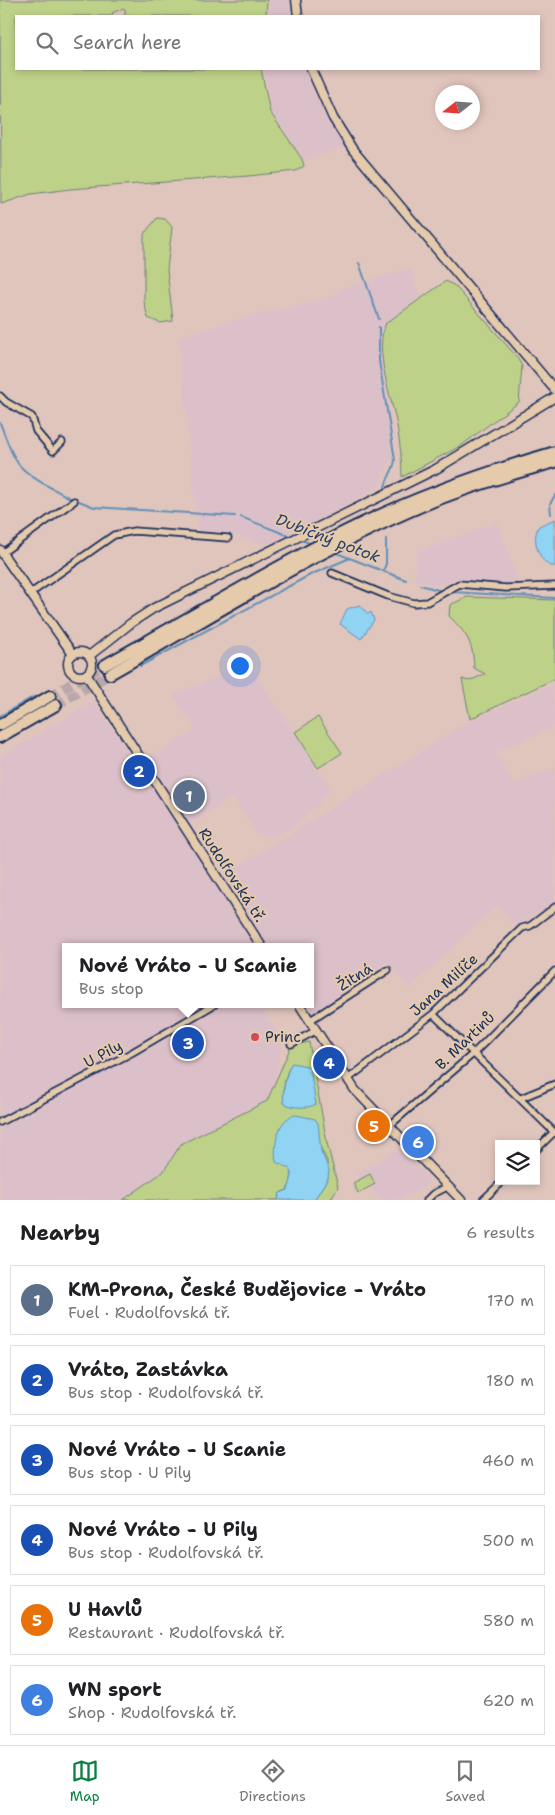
<!DOCTYPE html>
<html lang="en">
<head>
<meta charset="utf-8">
<style>
	:root { --surface:#fff; --page:#f2f2f2; --text:#202124; --muted:#757577; --line:#e0e0e0; --accent:#0b8043 }
	body { margin:0; font-family:"Shantell Sans",sans-serif; background:var(--page); color:var(--text) }
	.controls { position:absolute; right:15px; bottom:15px; display:grid; overflow:hidden; border-radius:0px; box-shadow:0 2px 8px #0003 }
	.controls button { width:45px; height:45px; display:grid; place-items:center; padding:0; border:0; border-bottom:1px solid var(--line); background:var(--surface); color:var(--text); font:25px sans-serif }
	.compass { position:absolute; left:435px; top:85px; width:45px; height:45px; border-radius:50%; background:var(--surface); box-shadow:0 2px 8px #0003; rotate:253deg }
	.you { position:absolute; left:239px; top:665px; width:18px; height:18px; margin:-12px; border:4px solid #fff; border-radius:50%; background:#1a73e8; box-shadow:0 0 0 8px #1a73e833 }
	.badge { display:grid; place-items:center; width:32px; height:32px; border-radius:50%; background:var(--accent); color:#fff; font-size:16px; font-weight:700 }
	.pin { position:absolute; translate:-50% -50%; border:2px solid #fff; box-shadow:0 1px 5px #0006 }
	.popup { position:absolute; left:62px; top:943px; width:252px; height:65px; box-sizing:border-box; display:grid; place-content:center; border-radius:0px; background:var(--surface); filter:drop-shadow(0 1px 4px #0005); font-size:16px; white-space:nowrap; color:var(--muted) }
	.popup b { font-size:19px; color:var(--text) }
	.popup::after { content:''; position:absolute; left:50%; top:100%; margin-left:-10px; border:10px solid transparent; border-top-color:var(--surface) }
	.list { margin:0; padding:0; list-style:none }
	h2 { display:flex; justify-content:space-between; align-items:center; height:65px; margin:0; padding:0 20px; font-size:21px }
	h2 small { font-size:16px; font-weight:400; color:var(--muted) }
	.list li { display:grid; grid-template-columns:32px 1fr auto; gap:15px; align-items:center; box-sizing:border-box; height:70px; margin:0 10px 10px; padding:0 10px; border:1px solid var(--line); border-radius:0px }
	.list b { display:block; font-size:19px; white-space:nowrap }
	.list p { margin:0; font-size:16px; white-space:nowrap; color:var(--muted) }
	.list em { font-size:16px; font-style:normal; color:var(--muted) }
	.icon { flex:none; width:28px; height:28px; fill:none; stroke:currentColor; stroke-width:2; stroke-linecap:round; stroke-linejoin:round }
	.map { position:relative; flex:none; width:555px; height:1200px; overflow:hidden }
	.search { position:absolute; background:var(--surface); box-shadow:0 2px 8px #0003; left:15px; right:15px; top:15px; height:55px; display:flex; align-items:center; gap:12px; box-sizing:border-box; padding:0 18px; border-radius:0px; color:var(--muted); font-size:19px }
	.sheet { height:545px; background:var(--surface) }
	nav { display:flex; justify-content:space-around; align-items:center; box-sizing:border-box; height:70px; border-top:1px solid var(--line); background:var(--surface); font-size:14px; color:var(--muted) }
	nav a { display:grid; justify-items:center; gap:2px }
	nav .on { color:var(--accent) }
	.map>svg:first-child { display:block }
</style>
</head>
<body>
<div class="map">
<svg width="555" height="1200" viewBox="0 0 555 1200">
	<rect width="100%" height="100%" fill="#e0c5bd"/>
	<filter id="ink" filterUnits="userSpaceOnUse"><feTurbulence type="fractalNoise" baseFrequency=".02" numOctaves="2"/><feDisplacementMap in="SourceGraphic" scale="10" xChannelSelector="R" yChannelSelector="G"/><feConvolveMatrix kernelMatrix="1 2 1 2 8 2 1 2 1" color-interpolation-filters="sRGB"/></filter>
	<g filter="url(#ink)">
		<path fill="#dcc0c9" d="M268,0H290L291,16H269Z
			M264,69H306L322,105L345,147L305,161L271,112Z
			M411,268L421,300L386,323L382,339L392,457L378,488L300,530L266,545L238,536L198,531L178,337L253,315L307,304L336,294L346,287Z
			M498,522L519,585L454,580L437,586L414,580L417,552Z
			M249,664L330,788L318,805L297,824L274,838L256,835L233,797L181,831L214,881L471,720L553,684L555,727L495,752L513,784L555,767V903L516,926L496,906L410,989L387,962L312,1015L303,1004H310V947H66V1004H258L283,1040L269,1107L171,1200H0V757L94,701L137,765L196,730L173,695Z
			M399,1148L431,1181L419,1190L397,1200H381L355,1173L366,1169Z"/>
		<path fill="#bdd288" stroke="#6c8073" fill-rule="evenodd" d="M0,0H267L266,16H123L125,15V9L123,8L112,13L113,16H16V69H261L270,112L302,159L304,166L296,171L248,176L70,189L31,194L1,204Z
			M157,218L165,219L172,227L167,270L173,321L160,323L148,318L144,302V234Z
			M446,281L455,286L516,356L522,366L519,402L462,445L402,477C402,460 400,443 397,426C392,398 373,350 386,323Z
			M467,597L555,600V681L554,679L470,719L462,679L469,681L485,674L474,668C473,642 467,634 449,616L450,605Z
			M318,717L342,753L318,768L295,732Z
			M309,1042L327,1143L338,1187L330,1200H314L328,1178L327,1161L319,1144L318,1127L285,1165C294,1171 292,1181 287,1190L280,1193L278,1200H123L163,1172L181,1144L267,1101L291,1046ZM292,1063L284,1103C282,1092 285,1072 292,1063Z
			M370,1174L375,1184L358,1193L353,1183Z"/>
		<path fill="#91d3f3" stroke="#6291b7" d="M555,519V566H550C538,559 531,538 539,526Z
			M360,605L368,614L371,612L374,620L361,639L340,624L347,609Z
			M292,1063L307,1066L310,1069L316,1104C309,1109 291,1108 284,1103C282,1093 286,1071 292,1063Z
			M296,1115L315,1119L318,1123L321,1151L329,1170L328,1178L314,1200H278L280,1193L288,1190L292,1176L289,1168L276,1162C273,1146 278,1117 296,1115Z"/>
		<g fill="none" stroke-linecap="round" stroke-linejoin="round">
			<path stroke="#6291b7" stroke-width="2" d="M359,263L379,319
				M379,327V361L395,460C394,471 386,478 385,488
				M0,423C6,437 10,454 20,466C33,480 54,489 70,498
				M79,501L94,507L235,516
				M551,514L550,504L555,495
				M241,517L292,537
				M299,539L314,545
				M334,552L406,580
				M383,571L386,564V539
				M420,585L442,591
				M452,592L555,598
				M140,666L310,575L350,558
				M0,716L33,697"/>
			<path stroke="#b9a7aa" stroke-width="10" stroke-dasharray="10 5" stroke-linecap="butt" d="M50,696L105,665
				M56,705L110,674"/>
			<g stroke="#1b2f5e" stroke-width="9">
				<path id="street" d="M0,396L6,402L32,417L36,431L53,451L62,442
					M2,553L74,501
					M332,573L388,596L414,603L427,602L459,584L506,588L555,586
					M31,593L114,535L134,531L228,538
					M433,1014L555,1133
					M309,1021L388,970
					M291,1044L315,1031
					M348,1079L433,1014L522,928L530,926L555,907
					M521,1098L555,1084
					M0,1122L131,1053L215,1004
					M389,1126L474,1053L555,971
					M536,1150L554,1132
					M427,1200L433,1194L447,1187
					M483,1200L503,1181"/>
			</g>
			<g stroke="#1b2f5e" stroke-width="11">
				<path id="secondary" d="M296,0L298,16
					M311,69L333,118L353,150L555,390
					M0,550L72,653
					M68 664a12 12 0 1 1 24 0a12 12 0 1 1-24 0Z
					M89,656L131,623L154,608L436,469L555,397
					M86,674L262,947
					M299,1004L355,1090L461,1200"/>
			</g>
			<g stroke="#1b2f5e" stroke-width="14">
				<path id="highway" d="M105,665C177,625 249,582 323,543C396,504 475,475 555,452
					M110,674C216,614 322,546 436,500C475,485 515,473 555,462
					M0,725L50,696
					M0,737L56,705"/>
			</g>
			<use href="#street" stroke="#e5cbac" stroke-width="5.5"/>
			<use href="#secondary" stroke="#e5cbac" stroke-width="8"/>
			<use href="#highway" stroke="#e5cbac" stroke-width="10"/>
		</g>
	</g>
	<circle fill="#d1495b" stroke="#e5cbac" stroke-width="2" cx="255" cy="1037" r="5"/>
	<g text-anchor="middle" dominant-baseline="central" stroke-width="4" stroke-linejoin="round" paint-order="stroke">
		<g font-size="15" fill="#1b2f5e" stroke="#e5cbac">
			<text transform="translate(232 875) rotate(57)">Rudolfovská tř.</text>
			<text transform="translate(355 977) rotate(-33)">Žitná</text>
			<text transform="translate(444 985) rotate(-42)">Jana Milíče</text>
			<text transform="translate(465 1041) rotate(-44)">B. Martinů</text>
			<text transform="translate(103 1054) rotate(-28)">U Pily</text>
		</g>
		<g font-size="15" fill="#1b2f5e" stroke="#e5cbac" text-anchor="start">
			<text x="265" y="1037">Princ</text>
		</g>
		<g font-size="16" font-style="italic" fill="#273f6d" stroke="#e5cbac">
			<text transform="translate(328 538) rotate(21)">Dubičný potok</text>
		</g>
	</g>
</svg>
<div class="controls">
<button><svg class="icon" aria-label="layers" viewBox="0 0 24 24"><path d="M12 4l9 5-9 5-9-5zM3 14l9 5 9-5"/></svg></button>
</div>
<svg class="compass" viewBox="-18 -18 36 36"><path d="M0-13l5 13h-10z" fill="#e53935"/><path d="M0 13l5-13h-10z" fill="#757577"/></svg>
<div class="you"></div>
<div class="pin badge" style="left:189px;top:796px;background:#5c6f8a">1</div>
<div class="pin badge" style="left:139px;top:771px;background:#1a4fb4">2</div>
<div class="pin badge" style="left:188px;top:1043px;background:#1a4fb4">3</div>
<div class="popup"><b>Nové Vráto - U Scanie</b>Bus stop</div>
<div class="pin badge" style="left:329px;top:1063px;background:#1a4fb4">4</div>
<div class="pin badge" style="left:374px;top:1126px;background:#e8710a">5</div>
<div class="pin badge" style="left:418px;top:1142px;background:#3f7fe0">6</div>
<div class="search"><svg class="icon" aria-label="search" viewBox="0 0 24 24"><circle cx="10" cy="10" r="6"/><path d="M15 15l6 6"/></svg>Search here</div>
</div>
<section class="sheet">
<h2>Nearby<small>6 results</small></h2>
<ul class="list">
<li><span class="badge" style="background:#5c6f8a">1</span><div><b>KM-Prona, České Budějovice - Vráto</b><p>Fuel · Rudolfovská tř.</p></div><em>170 m</em></li>
<li><span class="badge" style="background:#1a4fb4">2</span><div><b>Vráto, Zastávka</b><p>Bus stop · Rudolfovská tř.</p></div><em>180 m</em></li>
<li><span class="badge" style="background:#1a4fb4">3</span><div><b>Nové Vráto - U Scanie</b><p>Bus stop · U Pily</p></div><em>460 m</em></li>
<li><span class="badge" style="background:#1a4fb4">4</span><div><b>Nové Vráto - U Pily</b><p>Bus stop · Rudolfovská tř.</p></div><em>500 m</em></li>
<li><span class="badge" style="background:#e8710a">5</span><div><b>U Havlů</b><p>Restaurant · Rudolfovská tř.</p></div><em>580 m</em></li>
<li><span class="badge" style="background:#3f7fe0">6</span><div><b>WN sport</b><p>Shop · Rudolfovská tř.</p></div><em>620 m</em></li>
</ul>
</section>
<nav>
<a class="on"><svg class="icon" aria-label="map" viewBox="0 0 24 24"><path d="M3 6l6-2 6 2 6-2v14l-6 2-6-2-6 2zM9 4v14M15 6v14"/></svg>Map</a>
<a><svg class="icon" aria-label="directions" viewBox="0 0 24 24"><path d="M12 3l9 9-9 9-9-9zM9 14v-3h6M13 9l2 2-2 2"/></svg>Directions</a>
<a><svg class="icon" aria-label="saved" viewBox="0 0 24 24"><path d="M7 4h10v16l-5-4-5 4z"/></svg>Saved</a>
</nav>
</body>
</html>
